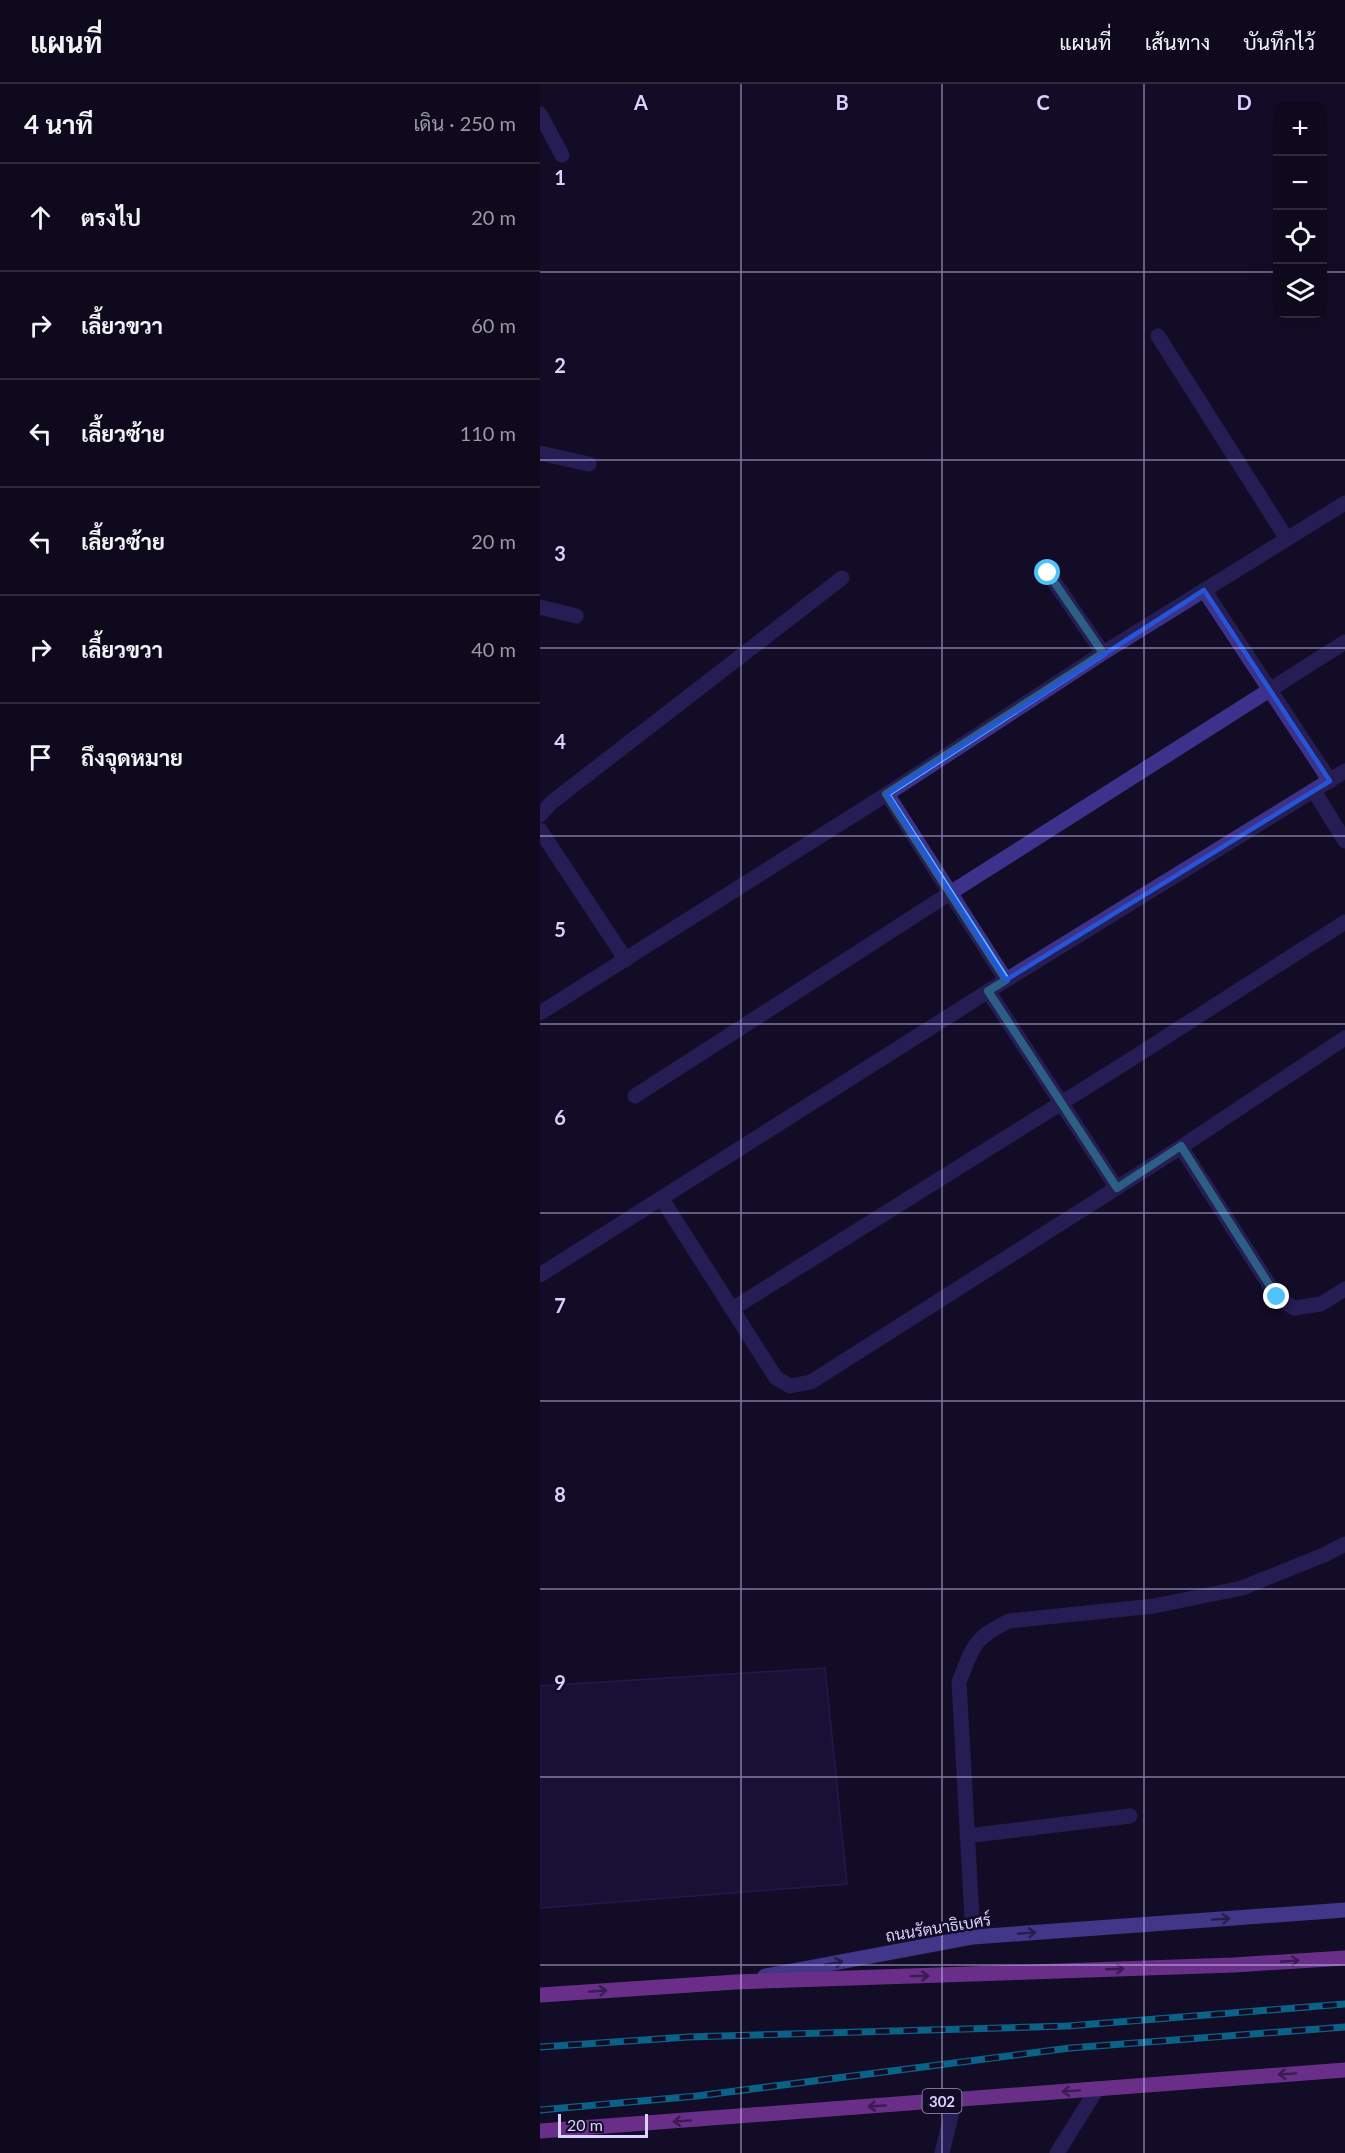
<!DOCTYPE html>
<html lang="th">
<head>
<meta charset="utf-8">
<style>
	:root { --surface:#0e091c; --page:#1c1729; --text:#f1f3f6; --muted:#9b9aa3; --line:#2e2a3b }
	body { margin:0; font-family:Lato,Sarabun,sans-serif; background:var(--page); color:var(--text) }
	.controls { position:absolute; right:18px; top:18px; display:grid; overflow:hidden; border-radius:12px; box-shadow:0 6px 24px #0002 }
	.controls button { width:54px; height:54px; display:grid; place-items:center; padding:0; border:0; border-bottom:2px solid var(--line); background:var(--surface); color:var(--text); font:30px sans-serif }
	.scale { position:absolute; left:18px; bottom:15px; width:90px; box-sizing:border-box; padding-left:6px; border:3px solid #dbd1ff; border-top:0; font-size:16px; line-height:21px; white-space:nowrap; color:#dbd1ff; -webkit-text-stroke:4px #130c26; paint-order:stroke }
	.stop { position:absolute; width:18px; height:18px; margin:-14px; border:4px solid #4fc3f7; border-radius:50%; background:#fff }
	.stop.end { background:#4fc3f7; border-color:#fff; box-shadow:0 2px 6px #0008 }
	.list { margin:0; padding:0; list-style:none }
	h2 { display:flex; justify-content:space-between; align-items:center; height:78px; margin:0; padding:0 24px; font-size:26px }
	h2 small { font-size:20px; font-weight:400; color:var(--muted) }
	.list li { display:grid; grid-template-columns:39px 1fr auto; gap:18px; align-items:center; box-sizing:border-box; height:108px; padding:0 24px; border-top:2px solid var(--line) }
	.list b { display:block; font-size:22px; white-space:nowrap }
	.list em { font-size:20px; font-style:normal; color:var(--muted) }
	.icon { flex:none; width:33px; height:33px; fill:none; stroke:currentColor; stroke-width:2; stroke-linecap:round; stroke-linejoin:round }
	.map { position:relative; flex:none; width:805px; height:2069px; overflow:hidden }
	header { display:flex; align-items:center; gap:36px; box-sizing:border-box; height:84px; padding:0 30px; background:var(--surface); border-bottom:2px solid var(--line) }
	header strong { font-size:28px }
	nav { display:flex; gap:33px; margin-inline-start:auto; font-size:21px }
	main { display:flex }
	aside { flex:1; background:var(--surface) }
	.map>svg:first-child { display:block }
</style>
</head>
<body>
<header>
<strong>แผนที่</strong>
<nav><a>แผนที่</a><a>เส้นทาง</a><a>บันทึกไว้</a></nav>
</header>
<main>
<aside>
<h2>4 นาที<small>เดิน · 250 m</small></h2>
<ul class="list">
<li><svg class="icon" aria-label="ahead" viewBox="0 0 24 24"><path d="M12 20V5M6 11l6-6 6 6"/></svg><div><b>ตรงไป</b></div><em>20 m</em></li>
<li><svg class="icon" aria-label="right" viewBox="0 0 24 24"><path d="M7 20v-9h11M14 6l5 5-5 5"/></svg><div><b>เลี้ยวขวา</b></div><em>60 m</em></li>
<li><svg class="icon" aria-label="left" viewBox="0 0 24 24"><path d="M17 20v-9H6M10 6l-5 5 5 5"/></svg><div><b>เลี้ยวซ้าย</b></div><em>110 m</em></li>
<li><svg class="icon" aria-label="left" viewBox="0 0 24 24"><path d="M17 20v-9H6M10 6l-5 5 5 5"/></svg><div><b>เลี้ยวซ้าย</b></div><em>20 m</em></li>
<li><svg class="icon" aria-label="right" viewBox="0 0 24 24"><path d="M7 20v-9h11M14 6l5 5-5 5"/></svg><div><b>เลี้ยวขวา</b></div><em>40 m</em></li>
<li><svg class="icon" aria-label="arrive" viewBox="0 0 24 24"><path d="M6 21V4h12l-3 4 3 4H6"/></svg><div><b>ถึงจุดหมาย</b></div></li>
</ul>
</aside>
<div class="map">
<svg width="805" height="2069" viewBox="0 0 805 2069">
	<rect width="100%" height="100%" fill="#130c26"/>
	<path fill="#251649" stroke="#3d2578" stroke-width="1.5" d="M285,1584L307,1800L0,1824V1602Z"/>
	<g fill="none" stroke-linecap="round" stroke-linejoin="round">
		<path stroke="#3d328b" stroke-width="15" d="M774,707L805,757
			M448,907L577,1104
			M95,1012L410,809L805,558
			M192,1225L590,976L805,838
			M427,1752L590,1732
			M433,1853L419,1598C433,1563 433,1554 469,1537L614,1522L702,1504L784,1471L805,1460
			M402,2069L415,2016
			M517,2069L557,2005"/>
		<path stroke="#3d328b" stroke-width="15" d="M0,30L22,71
			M618,252L747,455
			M0,369L49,380
			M508,489L563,569
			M664,506L790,697
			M0,523L36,532
			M347,710L466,896
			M0,731L12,718L302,494
			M0,746L86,876
			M0,929L347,710L563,569L805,419
			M641,1063L737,1213L754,1224L781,1220L805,1205
			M122,1115L236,1294L250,1302L271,1298L641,1063L805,954
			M0,1191L466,896L805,687"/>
		<path stroke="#7a68ff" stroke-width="15" d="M225,1892L433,1853L805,1826"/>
		<path stroke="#d058ff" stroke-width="15" d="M0,1911L196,1898L694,1881L805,1874
			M0,2047L805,1986"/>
		<g stroke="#00ccfc" stroke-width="7">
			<path id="rail" d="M0,1963L148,1953L528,1942L805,1920
				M0,2026L157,2012L530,1964L805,1943"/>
		</g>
		<use href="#rail" stroke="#130c26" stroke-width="4.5" stroke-dasharray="14" stroke-linecap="butt"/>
	</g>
	<defs><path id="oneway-shaft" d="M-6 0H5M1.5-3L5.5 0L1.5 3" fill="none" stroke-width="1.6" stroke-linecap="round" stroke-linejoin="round" transform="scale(1.5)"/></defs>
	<g stroke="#3c317d">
		<use href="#oneway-shaft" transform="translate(681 1835) rotate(-4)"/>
		<use href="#oneway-shaft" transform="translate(487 1849) rotate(-4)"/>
		<use href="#oneway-shaft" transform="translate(294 1879) rotate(-11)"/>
	</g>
	<g stroke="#682e88">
		<use href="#oneway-shaft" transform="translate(750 1877) rotate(-3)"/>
		<use href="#oneway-shaft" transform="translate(575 1885) rotate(-2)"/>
		<use href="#oneway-shaft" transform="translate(380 1892) rotate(-2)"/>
		<use href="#oneway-shaft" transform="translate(58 1907) rotate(-4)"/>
		<use href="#oneway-shaft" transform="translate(747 1990) rotate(176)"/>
		<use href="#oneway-shaft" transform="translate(531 2007) rotate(176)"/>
		<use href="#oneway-shaft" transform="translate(337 2022) rotate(176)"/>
		<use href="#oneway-shaft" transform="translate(142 2037) rotate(176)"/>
	</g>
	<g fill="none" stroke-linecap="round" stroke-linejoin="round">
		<path stroke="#4fc3f7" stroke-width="8" d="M508,489L563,569L346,710L466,896L448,907L577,1104L641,1062L737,1213"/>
	</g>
	<path d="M0 0H805V2069H0ZM664,506L790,697L466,896L347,710Z" fill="#130c26" fill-opacity=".55" fill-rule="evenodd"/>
	<path fill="none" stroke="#2655da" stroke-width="4.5" stroke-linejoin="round" d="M664,506L790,697L466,896L347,710Z"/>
	<path fill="none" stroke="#dbd1ff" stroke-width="1.5" stroke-opacity="0.55" d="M201,0V2069M402,0V2069M604,0V2069M0,188H738M782,188H805M0,376H805M0,564H805M0,752H805M0,940H805M0,1129H805M0,1317H805M0,1505H805M0,1693H805M0,1881H805"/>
	<g text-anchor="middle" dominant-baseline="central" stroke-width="5" stroke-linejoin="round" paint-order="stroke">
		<rect fill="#130c26" stroke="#9f96be" stroke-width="1.5" x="382.5" y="2005" width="39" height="24" rx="4.5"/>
		<g font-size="15" font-weight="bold" fill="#dbd1ff">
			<text x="402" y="2017">302</text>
		</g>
		<g font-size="16" fill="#dbd1ff" stroke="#130c26">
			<text transform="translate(398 1843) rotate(-9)">ถนนรัตนาธิเบศร์</text>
		</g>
	</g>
	<g font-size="20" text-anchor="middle" font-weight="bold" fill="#dbd1ff" stroke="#130c26" stroke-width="5" stroke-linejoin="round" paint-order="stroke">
		<text x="101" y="26">A</text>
		<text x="302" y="26">B</text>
		<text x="503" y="26">C</text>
		<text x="704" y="26">D</text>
		<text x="20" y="101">1</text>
		<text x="20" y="289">2</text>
		<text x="20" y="477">3</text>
		<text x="20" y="665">4</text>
		<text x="20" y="853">5</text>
		<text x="20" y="1041">6</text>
		<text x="20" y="1229">7</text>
		<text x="20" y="1418">8</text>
		<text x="20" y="1606">9</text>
	</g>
</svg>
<div class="controls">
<button>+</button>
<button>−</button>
<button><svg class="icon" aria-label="locate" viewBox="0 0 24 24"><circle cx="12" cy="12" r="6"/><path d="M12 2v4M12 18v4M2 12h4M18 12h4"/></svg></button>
<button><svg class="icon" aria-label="layers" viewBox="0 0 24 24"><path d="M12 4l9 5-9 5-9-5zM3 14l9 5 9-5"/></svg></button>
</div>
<div class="scale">20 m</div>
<div class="stop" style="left:508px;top:489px"></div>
<div class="stop end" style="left:737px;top:1213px"></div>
</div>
</main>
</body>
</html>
